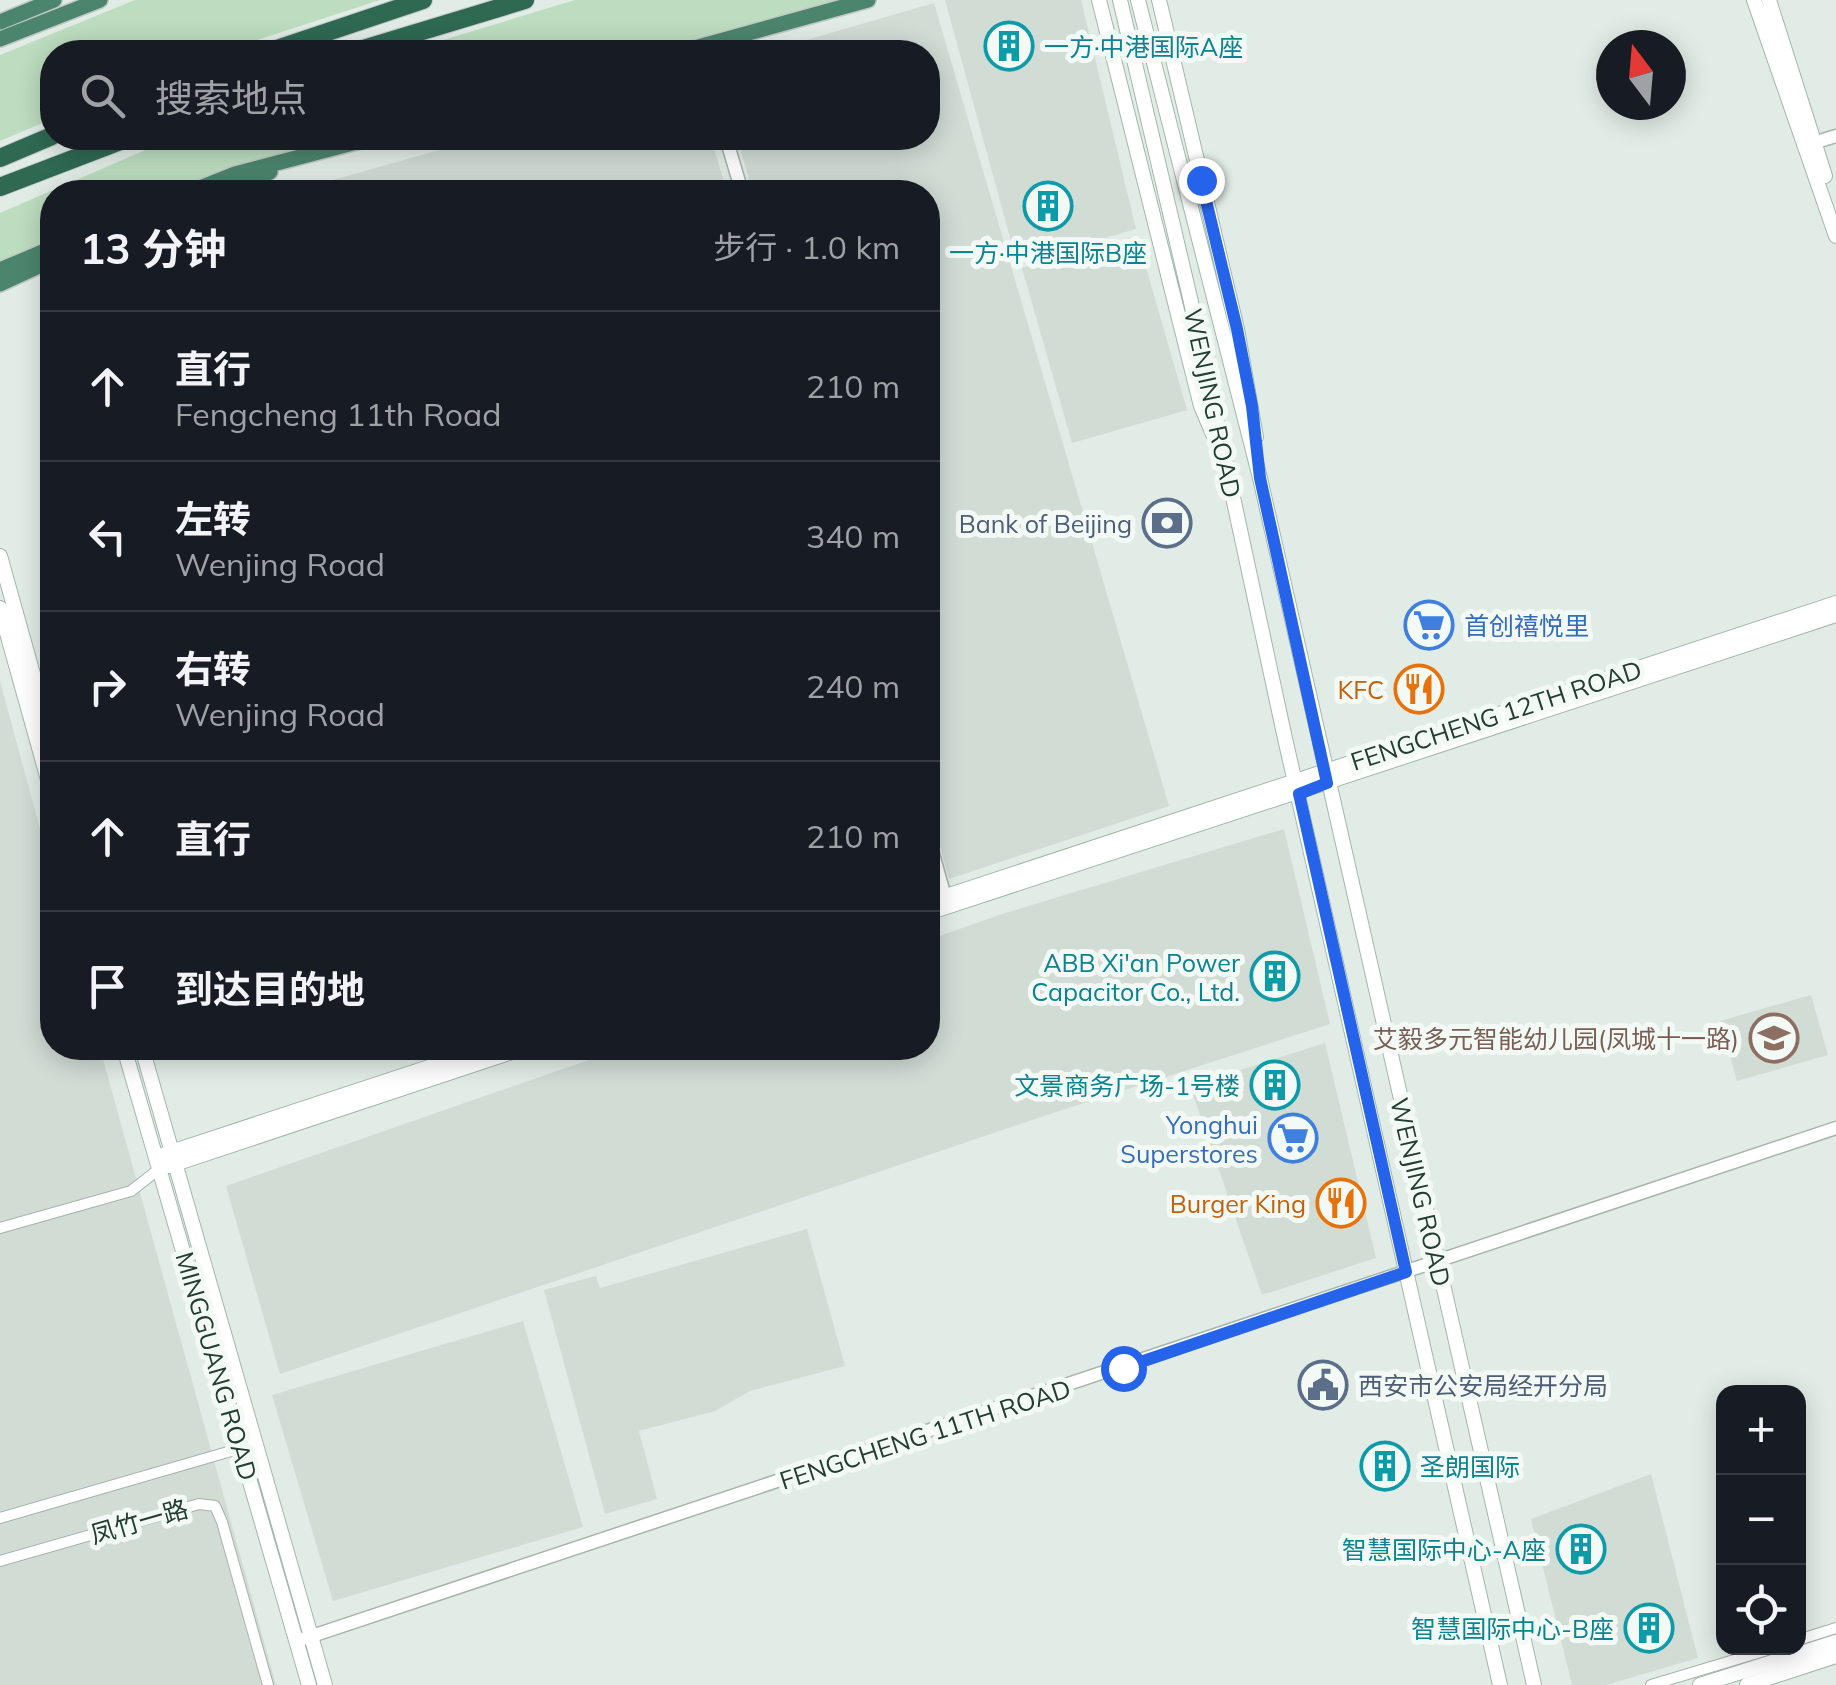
<!DOCTYPE html>
<html lang="zh">
<head>
<meta charset="utf-8">
<style>
	:root { --surface:#171b24; --page:#242831; --text:#f1f3f6; --muted:#9ea1a6; --line:#363941 }
	body { margin:0; font-family:Mulish,"Noto Sans SC",sans-serif; background:var(--page); color:var(--text) }
	.controls { position:absolute; right:30px; bottom:30px; display:grid; overflow:hidden; border-radius:20px; box-shadow:0 5px 25px #0003 }
	.controls button { width:90px; height:90px; display:grid; place-items:center; padding:0; border:0; border-bottom:2px solid var(--line); background:var(--surface); color:var(--text); font:50px sans-serif }
	.compass { position:absolute; left:1596px; top:30px; width:90px; height:90px; border-radius:50%; background:var(--surface); box-shadow:0 5px 25px #0003; rotate:344deg }
	.stop { position:absolute; width:30px; height:30px; margin:-22px; border:8px solid #2563eb; border-radius:50%; background:#fff }
	.stop.end { background:#2563eb; border-color:#fff; box-shadow:0 2px 10px #0008 }
	.list { margin:0; padding:0; list-style:none }
	h2 { display:flex; justify-content:space-between; align-items:center; height:130px; margin:0; padding:0 40px; font-size:42px }
	h2 small { font-size:32px; font-weight:400; color:var(--muted) }
	.list li { display:grid; grid-template-columns:65px 1fr auto; gap:30px; align-items:center; box-sizing:border-box; height:150px; padding:0 40px; border-top:2px solid var(--line) }
	.list b { display:block; font-size:38px; white-space:nowrap }
	.list p { margin:0; font-size:32px; white-space:nowrap; color:var(--muted) }
	.list em { font-size:32px; font-style:normal; color:var(--muted) }
	.icon { flex:none; width:55px; height:55px; fill:none; stroke:currentColor; stroke-width:2; stroke-linecap:round; stroke-linejoin:round }
	.map { position:relative; flex:none; width:1836px; height:1685px; overflow:hidden }
	.search { position:absolute; background:var(--surface); box-shadow:0 5px 25px #0003; left:40px; top:40px; width:900px; height:110px; display:flex; align-items:center; gap:25px; box-sizing:border-box; padding:0 35px; border-radius:40px; color:var(--muted); font-size:38px }
	.panel { position:absolute; background:var(--surface); box-shadow:0 5px 25px #0003; left:40px; top:180px; width:900px; height:880px; border-radius:40px }
	.map>svg:first-child { display:block }
</style>
</head>
<body>
<div class="map">
<svg width="1836" height="1685" viewBox="0 0 1836 1685">
	<rect width="100%" height="100%" fill="#e2ece6"/>
	<path fill="#d1dcd5" d="M945,0H1081L1136,229L1017,263Z
		M934,3L1169,806L949,879L928,803V192H753L737,138H928V52H765Z
		M482,138H711L727,192H333L329,181Z
		M1137,236L1187,410L1072,443L1022,268Z
		M0,681L52,873V1048H100L276,1685H0Z
		M1284,829L1330,1024L1053,1113L280,1374L226,1186L623,1048H928V940L1002,914Z
		M1811,995L1828,1055L1737,1081L1720,1021Z
		M1325,1043L1376,1258L1262,1295L1190,1086Z
		M807,1229L845,1366L750,1391L715,1411L639,1431L657,1499L605,1514L544,1290L596,1276L600,1288Z
		M523,1321L583,1527L333,1601L272,1395Z
		M1651,1474L1698,1658L1606,1685H1572L1531,1519Z"/>
	<path fill="#bcddbf" d="M135,0H380L220,52H52V119L0,141V55Z
		M575,0H843L657,52H404Z
		M173,138H369L184,192H52V247L0,270V213Z"/>
	<g fill="none" stroke-linecap="round" stroke-linejoin="round">
		<g stroke="#a5b4ac" stroke-width="12">
			<path id="minor" d="M0,1228L131,1191L159,1169
				M0,1518L245,1447
				M0,1561L199,1504L215,1506L222,1522L268,1685
				M1798,1640L1836,1628
				M1651,1685L1774,1648"/>
		</g>
		<g stroke="#a5b4ac" stroke-width="15">
			<path id="tertiary" d="M726,138L742,192
				M1807,145L1836,136
				M928,836L947,904
				M297,1641L1836,1128"/>
		</g>
		<g stroke="#a1b8ac" stroke-width="16">
			<path id="secondary" d="M1099,0L1201,406L1213,434
				M1120,0L1191,302L1284,734L1500,1685
				M1138,0L1260,478L1534,1685
				M1159,0L1237,329L1256,437
				M1754,0L1836,236
				M1769,0L1825,176
				M0,556L52,742
				M0,608L52,794
				M928,902L1836,603
				M928,913L1836,615
				M124,1048L309,1685
				M142,1048L325,1685
				M165,1154L487,1048
				M169,1166L524,1048
				M1700,1685L1836,1642
				M1747,1685L1836,1656"/>
		</g>
		<g stroke="#c1c9c5" stroke-width="18">
			<path id="trunk" d="M0,22L54,0
				M0,39L100,0
				M680,52L868,0
				M190,192L235,174L372,138
				M223,192L270,172
				M0,270L52,248
				M0,284L52,260"/>
		</g>
		<g stroke="#c1c9c5" stroke-width="20">
			<path id="motorway" d="M268,52L423,0
				M353,52L525,0
				M0,158L52,136
				M0,187L128,138"/>
		</g>
		<use href="#minor" stroke="#fff" stroke-width="10"/>
		<use href="#tertiary" stroke="#fff" stroke-width="12"/>
		<use href="#secondary" stroke="#fff" stroke-width="14"/>
		<use href="#trunk" stroke="#4c856d" stroke-width="15"/>
		<use href="#motorway" stroke="#2f6952" stroke-width="18"/>
	</g>
	<g fill="none" stroke-linecap="round" stroke-linejoin="round">
		<path stroke="#2563eb" stroke-width="12" d="M1123,1368L1406,1272L1299,794L1327,783L1260,478L1252,406L1237,329L1201,180"/>
	</g>
	<defs>
		<g id="building-ring" transform="scale(2.5)"><circle r="9.5" fill="#f3f9f5" stroke="#0f9aa8" stroke-width="1.5"/><path d="M-4-6H4V6H1V3H-1V6H-4ZM-2.5-4.3h1.7v1.8h-1.7ZM.8-4.3h1.7v1.8H.8ZM-2.5-1h1.7V.8h-1.7ZM.8-1h1.7V.8H.8Z" fill="#0f9aa8"/></g>
		<g id="bank-ring" transform="scale(2.5)"><circle r="9.5" fill="#f3f9f5" stroke="#5c6f8a" stroke-width="1.5"/><path d="M-6-4H6V4H-6ZM0-2.3a2.3 2.3 0 1 0 0 4.6a2.3 2.3 0 1 0 0-4.6Z" fill="#5c6f8a"/></g>
		<g id="supermarket-ring" transform="scale(2.5)"><circle r="9.5" fill="#f3f9f5" stroke="#3f7fe0" stroke-width="1.5"/><path d="M-6-5.5h2.5l.6 2H6L4.5 2H-2.5L-4.4-4H-6ZM-1.5 3.2a1.3 1.3 0 1 0 .1 0ZM3 3.2a1.3 1.3 0 1 0 .1 0Z" fill="#3f7fe0"/></g>
		<g id="restaurant-ring" transform="scale(2.5)"><circle r="9.5" fill="#f3f9f5" stroke="#e8710a" stroke-width="1.5"/><path d="M-5-6h1v4h1v-4h1v4h1v-4h1v5L-1.5 .5V6h-2V.5L-5-1ZM5-6V6H3V1.5H1.5Q1.5-4 5-6Z" fill="#e8710a"/></g>
		<g id="school-ring" transform="scale(2.5)"><circle r="9.5" fill="#f3f9f5" stroke="#8d6e63" stroke-width="1.5"/><path d="M0-5L7-2L0 1L-7-2ZM-4 1L0 2.5L4 1V4Q0 6-4 4Z" fill="#8d6e63"/></g>
		<g id="civic-ring" transform="scale(2.5)"><circle r="9.5" fill="#f3f9f5" stroke="#5c6f8a" stroke-width="1.5"/><path d="M-.6-6.5H3V-4.5H.6V-3L4-1V1h2V6H-6V1h2V-1L-.6-3ZM-1.2 2.5V6h2.4V2.5Z" fill="#5c6f8a"/></g>
	</defs>
	<g fill-rule="evenodd">
		<use href="#building-ring" x="1009" y="46"/>
		<use href="#building-ring" x="1048" y="206"/>
		<use href="#bank-ring" x="1167" y="523"/>
		<use href="#supermarket-ring" x="1429" y="625"/>
		<use href="#restaurant-ring" x="1419" y="689"/>
		<use href="#building-ring" x="1275" y="976"/>
		<use href="#school-ring" x="1774" y="1038"/>
		<use href="#building-ring" x="1275" y="1085"/>
		<use href="#supermarket-ring" x="1293" y="1138"/>
		<use href="#restaurant-ring" x="1341" y="1203"/>
		<use href="#civic-ring" x="1323" y="1385"/>
		<use href="#building-ring" x="1385" y="1466"/>
		<use href="#building-ring" x="1581" y="1549"/>
		<use href="#building-ring" x="1649" y="1628"/>
	</g>
	<g text-anchor="middle" dominant-baseline="central" stroke-width="10" stroke-linejoin="round" paint-order="stroke">
		<g font-size="25" fill="#0d838f" stroke="#f3f9f5" text-anchor="end">
			<text x="1044" y="46" text-anchor="start">一方·中港国际A座</text>
			<text x="1048" y="252" text-anchor="middle">一方·中港国际B座</text>
			<text x="1240" y="962">ABB Xi'an Power<tspan x="1240" dy="29">Capacitor Co., Ltd.</tspan></text>
			<text x="1240" y="1085">文景商务广场-1号楼</text>
			<text x="1420" y="1466" text-anchor="start">圣朗国际</text>
			<text x="1546" y="1549">智慧国际中心-A座</text>
			<text x="1614" y="1628">智慧国际中心-B座</text>
		</g>
		<g font-size="25" fill="#233d31" stroke="#f3f9f5">
			<text transform="translate(1213 403) rotate(78)">WENJING ROAD</text>
			<text transform="translate(1496 715) rotate(-18)">FENGCHENG 12TH ROAD</text>
			<text transform="translate(1421 1192) rotate(77)">WENJING ROAD</text>
			<text transform="translate(217 1366) rotate(74)">MINGGUANG ROAD</text>
			<text transform="translate(925 1434) rotate(-18)">FENGCHENG 11TH ROAD</text>
			<text transform="translate(139 1521) rotate(-16)">凤竹一路</text>
		</g>
		<g font-size="25" fill="#4e5e75" stroke="#f3f9f5" text-anchor="end">
			<text x="1132" y="523">Bank of Beijing</text>
			<text x="1358" y="1385" text-anchor="start">西安市公安局经开分局</text>
		</g>
		<g font-size="25" fill="#366cbe" stroke="#f3f9f5" text-anchor="start">
			<text x="1464" y="625">首创禧悦里</text>
			<text x="1258" y="1124" text-anchor="end">Yonghui<tspan x="1258" dy="29">Superstores</tspan></text>
		</g>
		<g font-size="25" fill="#c56008" stroke="#f3f9f5" text-anchor="end">
			<text x="1384" y="689">KFC</text>
			<text x="1306" y="1203">Burger King</text>
		</g>
		<g font-size="25" fill="#785e54" stroke="#f3f9f5" text-anchor="end">
			<text x="1739" y="1038">艾毅多元智能幼儿园(凤城十一路)</text>
		</g>
	</g>
</svg>
<div class="controls">
<button>+</button>
<button>−</button>
<button><svg class="icon" aria-label="locate" viewBox="0 0 24 24"><circle cx="12" cy="12" r="6"/><path d="M12 2v4M12 18v4M2 12h4M18 12h4"/></svg></button>
</div>
<svg class="compass" viewBox="-18 -18 36 36"><path d="M0-13l5 13h-10z" fill="#e53935"/><path d="M0 13l5-13h-10z" fill="#9ea1a6"/></svg>
<div class="stop" style="left:1123px;top:1368px"></div>
<div class="stop end" style="left:1201px;top:180px"></div>
<div class="search"><svg class="icon" aria-label="search" viewBox="0 0 24 24"><circle cx="10" cy="10" r="6"/><path d="M15 15l6 6"/></svg>搜索地点</div>
<section class="panel">
<h2>13 分钟<small>步行 · 1.0 km</small></h2>
<ul class="list">
<li><svg class="icon" aria-label="ahead" viewBox="0 0 24 24"><path d="M12 20V5M6 11l6-6 6 6"/></svg><div><b>直行</b><p>Fengcheng 11th Road</p></div><em>210 m</em></li>
<li><svg class="icon" aria-label="left" viewBox="0 0 24 24"><path d="M17 20v-9H6M10 6l-5 5 5 5"/></svg><div><b>左转</b><p>Wenjing Road</p></div><em>340 m</em></li>
<li><svg class="icon" aria-label="right" viewBox="0 0 24 24"><path d="M7 20v-9h11M14 6l5 5-5 5"/></svg><div><b>右转</b><p>Wenjing Road</p></div><em>240 m</em></li>
<li><svg class="icon" aria-label="ahead" viewBox="0 0 24 24"><path d="M12 20V5M6 11l6-6 6 6"/></svg><div><b>直行</b></div><em>210 m</em></li>
<li><svg class="icon" aria-label="arrive" viewBox="0 0 24 24"><path d="M6 21V4h12l-3 4 3 4H6"/></svg><div><b>到达目的地</b></div></li>
</ul>
</section>
</div>
</body>
</html>
